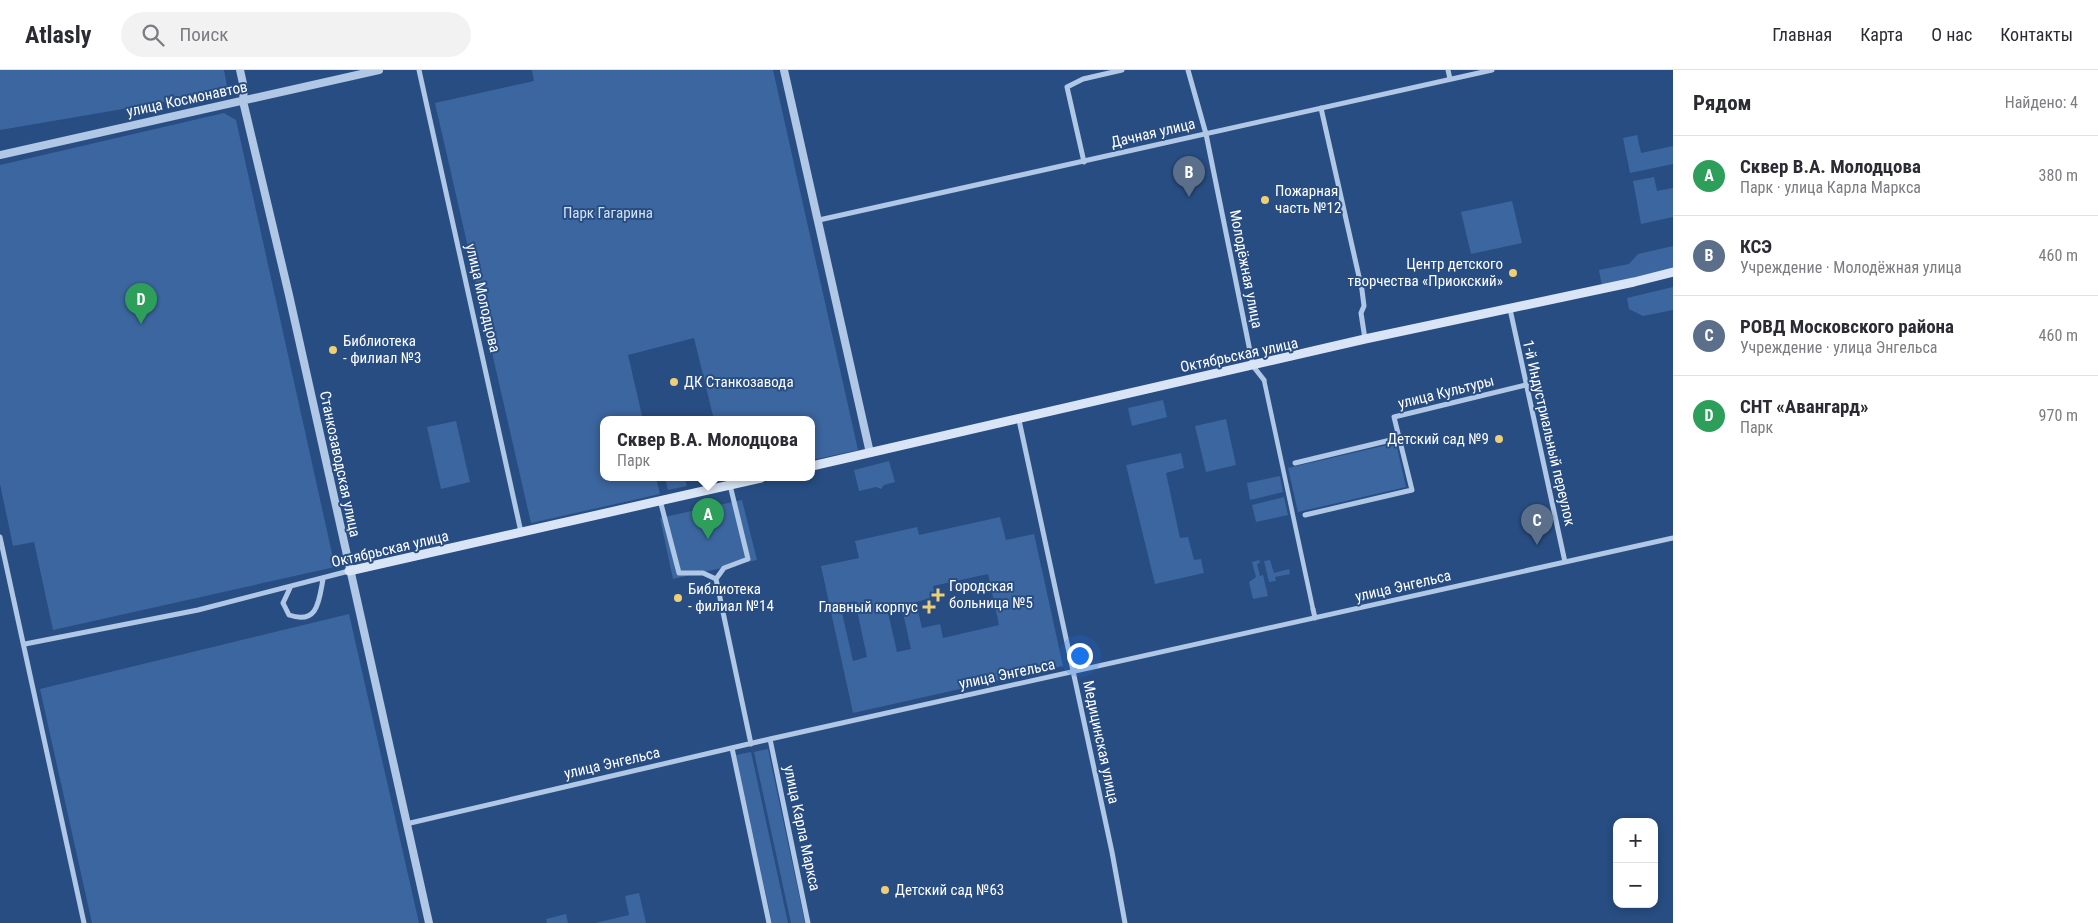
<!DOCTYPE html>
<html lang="ru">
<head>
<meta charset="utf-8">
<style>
	:root { --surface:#fff; --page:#f2f2f3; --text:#2b2b33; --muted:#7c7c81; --line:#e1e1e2; --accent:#d93025 }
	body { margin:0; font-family:"Roboto Condensed",sans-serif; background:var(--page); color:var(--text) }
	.controls { position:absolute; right:15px; bottom:15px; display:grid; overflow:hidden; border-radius:10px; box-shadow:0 2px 8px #0003 }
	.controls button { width:45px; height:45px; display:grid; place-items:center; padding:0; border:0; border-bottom:1px solid var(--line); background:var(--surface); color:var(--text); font:25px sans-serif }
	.you { position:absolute; left:1079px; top:585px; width:18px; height:18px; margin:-12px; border:4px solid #fff; border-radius:50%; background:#1a73e8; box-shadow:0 0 0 8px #1a73e833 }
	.badge { display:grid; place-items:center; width:32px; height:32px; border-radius:50%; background:var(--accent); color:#fff; font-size:16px; font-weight:700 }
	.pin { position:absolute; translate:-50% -41px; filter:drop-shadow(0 1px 2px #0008) }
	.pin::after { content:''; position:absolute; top:26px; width:18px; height:15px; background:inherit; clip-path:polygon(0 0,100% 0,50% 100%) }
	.popup { position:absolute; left:600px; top:346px; width:215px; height:65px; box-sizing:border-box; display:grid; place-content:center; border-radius:10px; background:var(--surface); filter:drop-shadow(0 1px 4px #0005); font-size:16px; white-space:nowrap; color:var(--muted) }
	.popup b { font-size:19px; color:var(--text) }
	.popup::after { content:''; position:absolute; left:50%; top:100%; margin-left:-10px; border:10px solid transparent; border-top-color:var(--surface) }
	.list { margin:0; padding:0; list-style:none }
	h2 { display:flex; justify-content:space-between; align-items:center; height:65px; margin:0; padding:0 20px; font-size:21px }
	h2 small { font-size:16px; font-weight:400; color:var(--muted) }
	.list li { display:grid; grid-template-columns:32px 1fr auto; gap:15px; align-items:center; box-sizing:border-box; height:80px; padding:0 20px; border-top:1px solid var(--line) }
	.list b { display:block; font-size:19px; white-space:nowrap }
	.list p { margin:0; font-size:16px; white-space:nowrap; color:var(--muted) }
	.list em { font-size:16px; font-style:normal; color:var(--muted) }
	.icon { flex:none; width:28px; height:28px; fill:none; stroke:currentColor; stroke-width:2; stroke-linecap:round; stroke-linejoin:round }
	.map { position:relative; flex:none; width:1673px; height:853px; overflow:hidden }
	header { display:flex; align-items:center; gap:30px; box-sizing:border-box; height:70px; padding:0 25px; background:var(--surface); border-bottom:1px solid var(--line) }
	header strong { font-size:24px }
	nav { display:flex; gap:28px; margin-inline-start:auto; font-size:18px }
	.search { width:350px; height:45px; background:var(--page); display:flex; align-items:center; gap:12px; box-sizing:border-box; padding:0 18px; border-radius:28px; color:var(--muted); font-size:19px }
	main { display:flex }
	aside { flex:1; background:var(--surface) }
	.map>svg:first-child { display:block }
</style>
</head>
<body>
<header>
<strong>Atlasly</strong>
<div class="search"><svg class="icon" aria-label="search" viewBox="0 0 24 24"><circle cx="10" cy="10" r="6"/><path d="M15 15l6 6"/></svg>Поиск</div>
<nav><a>Главная</a><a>Карта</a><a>О нас</a><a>Контакты</a></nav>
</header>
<main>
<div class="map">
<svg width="1673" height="853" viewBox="0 0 1673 853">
	<rect width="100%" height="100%" fill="#284d82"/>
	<path fill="#3c669f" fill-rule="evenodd" d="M0,0H224L228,21L0,60Z
		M532,0H773L858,380L812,390V350H714L694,268L628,285L643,350H604V408H656L660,424L531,453L435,33L534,11Z
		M224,43L236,50L335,497L53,560L34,472L13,476L0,414V95Z
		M1637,65L1641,83L1673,76V94L1630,103L1623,68Z
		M1654,107L1657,121L1673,118V147L1641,154L1633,111Z
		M1512,131L1522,173L1471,184L1461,142Z
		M1673,176V200L1602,216L1599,200L1629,194L1638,184Z
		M1673,217V240L1643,246L1629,239L1627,228Z
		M1163,330L1167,347L1132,356L1128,338Z
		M1226,349L1236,395L1206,402L1195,356Z
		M456,351L470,412L441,419L427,357Z
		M1396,373L1406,417L1298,442L1288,398Z
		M1181,383L1184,398L1166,403L1180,468L1188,467L1194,490L1201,489L1204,503L1155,514L1126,395Z
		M889,391L895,412L884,415L881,419L876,417L859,421L854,400Z
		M1280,406L1283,422L1250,430L1247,413Z
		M665,408H685L687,416L668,420Z
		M1284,427L1288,445L1256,452L1252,435Z
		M742,430L757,490L673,509L660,448Z
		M1000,447L1006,470L1034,464L1063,596L853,643L821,496L859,488L855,471L917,457L919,465ZM988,504L999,555L943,568L940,554L922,558L916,532L935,527L933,516ZM855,531L867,587L853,591L840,534ZM901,534L911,579L897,582L887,538Z
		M1259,490L1260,493L1257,494L1260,506L1263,505L1268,526L1253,529L1249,512L1256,507L1252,492Z
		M1270,490L1274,503L1289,499L1290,504L1275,507L1276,511L1269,512L1264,491Z
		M349,544L419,853H92L40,619Z
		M768,679L805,853H791L754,682Z
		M751,682L788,853H772L736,685Z
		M639,823L646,853H595L629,845L625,826Z
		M566,844L568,853H547L546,849Z"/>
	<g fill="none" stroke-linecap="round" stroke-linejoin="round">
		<path stroke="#b0c7e6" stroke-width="4.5" d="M1264,310L1313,539"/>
		<path stroke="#b0c7e6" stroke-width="5" d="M419,0L521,462
			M1188,0L1206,64L1253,296L1264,310
			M1448,0L1450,9
			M1321,38L1362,220L1364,236L1361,243L1365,269
			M1084,92L1067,17L1083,9L1122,0
			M819,150L1492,0
			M1510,239L1565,492
			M1019,350L1112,782L1125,853
			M1295,393L1399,368
			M660,430L679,503H703L716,509L724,498L748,489L730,415
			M1305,445L1412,420L1394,347L1526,315
			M0,467L84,853
			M716,509L751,674
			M290,518L283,533L289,545C318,555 319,531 323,509
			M1313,539L1315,548
			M25,574L198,540L349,501
			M770,669L808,853
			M732,678L769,853
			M406,754L770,669L1673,468"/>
		<path stroke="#b0c7e6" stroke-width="8" d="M240,0L244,18L243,31L289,225L429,853
			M784,0L870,383
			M0,85L379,0"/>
		<path stroke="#d9e5f6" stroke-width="9" d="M812,396L1365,269L1634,212L1673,202
			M349,501L761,408"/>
	</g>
	<g fill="#eece76" stroke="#284d82" stroke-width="2">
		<circle cx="1265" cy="130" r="5"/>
		<circle cx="1513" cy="203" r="5"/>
		<circle cx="333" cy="280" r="5"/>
		<circle cx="674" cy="312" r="5"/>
		<circle cx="1499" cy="369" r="5"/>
		<path d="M935.5 517.5h5v5h5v5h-5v5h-5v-5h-5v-5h5z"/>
		<circle cx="678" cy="528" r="5"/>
		<path d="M926.5 529.5h5v5h5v5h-5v5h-5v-5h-5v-5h5z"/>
		<circle cx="885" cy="820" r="5"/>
	</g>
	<g text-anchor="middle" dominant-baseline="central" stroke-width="4" stroke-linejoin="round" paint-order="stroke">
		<g font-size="15" fill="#fff" stroke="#284d82">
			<text transform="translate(187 29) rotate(-12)">улица Космонавтов</text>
			<text transform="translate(1153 63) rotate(-13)">Дачная улица</text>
			<text transform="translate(1246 199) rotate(79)">Молодёжная улица</text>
			<text transform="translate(483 228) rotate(77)">улица Молодцова</text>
			<text transform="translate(1239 285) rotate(-12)">Октябрьская улица</text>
			<text transform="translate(1446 322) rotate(-14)">улица Культуры</text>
			<text transform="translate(1549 363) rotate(77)">1-й Индустриальный переулок</text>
			<text transform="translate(340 394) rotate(78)">Станкозаводская улица</text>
			<text transform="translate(390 479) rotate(-13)">Октябрьская улица</text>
			<text transform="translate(1403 516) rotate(-13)">улица Энгельса</text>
			<text transform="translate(1007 604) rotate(-12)">улица Энгельса</text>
			<text transform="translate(1101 672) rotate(78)">Медицинская улица</text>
			<text transform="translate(612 693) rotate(-13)">улица Энгельса</text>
			<text transform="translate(802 758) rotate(78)">улица Карла Маркса</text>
		</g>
		<g font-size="15" fill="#fff" stroke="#284d82" text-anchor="start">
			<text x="1275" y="121">Пожарная<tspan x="1275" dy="17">часть №12</tspan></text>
			<text x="1503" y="194" text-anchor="end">Центр детского<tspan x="1503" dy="17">творчества «Приокский»</tspan></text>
			<text x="343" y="271">Библиотека<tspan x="343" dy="17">- филиал №3</tspan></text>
			<text x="684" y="312">ДК Станкозавода</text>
			<text x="1489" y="369" text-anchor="end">Детский сад №9</text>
			<text x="949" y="516">Городская<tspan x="949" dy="17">больница №5</tspan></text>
			<text x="688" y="519">Библиотека<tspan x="688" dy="17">- филиал №14</tspan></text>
			<text x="918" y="537" text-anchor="end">Главный корпус</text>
			<text x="895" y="820">Детский сад №63</text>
		</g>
		<g font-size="15" fill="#d3e2f5" stroke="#284d82">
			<text x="608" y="143">Парк Гагарина</text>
		</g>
	</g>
</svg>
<div class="controls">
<button>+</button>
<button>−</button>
</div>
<div class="you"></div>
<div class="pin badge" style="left:708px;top:469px;background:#2e9e5b">A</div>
<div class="popup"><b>Сквер В.А. Молодцова</b>Парк</div>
<div class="pin badge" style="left:1189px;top:127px;background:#5c6f8a">B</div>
<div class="pin badge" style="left:1537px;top:475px;background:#5c6f8a">C</div>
<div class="pin badge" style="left:141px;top:254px;background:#2e9e5b">D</div>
</div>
<aside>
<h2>Рядом<small>Найдено: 4</small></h2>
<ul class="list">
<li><span class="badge" style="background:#2e9e5b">A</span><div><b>Сквер В.А. Молодцова</b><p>Парк · улица Карла Маркса</p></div><em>380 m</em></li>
<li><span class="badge" style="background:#5c6f8a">B</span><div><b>КСЭ</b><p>Учреждение · Молодёжная улица</p></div><em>460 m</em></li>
<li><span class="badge" style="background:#5c6f8a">C</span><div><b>РОВД Московского района</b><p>Учреждение · улица Энгельса</p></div><em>460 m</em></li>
<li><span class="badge" style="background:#2e9e5b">D</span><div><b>СНТ «Авангард»</b><p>Парк</p></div><em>970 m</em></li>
</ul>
</aside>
</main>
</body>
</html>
